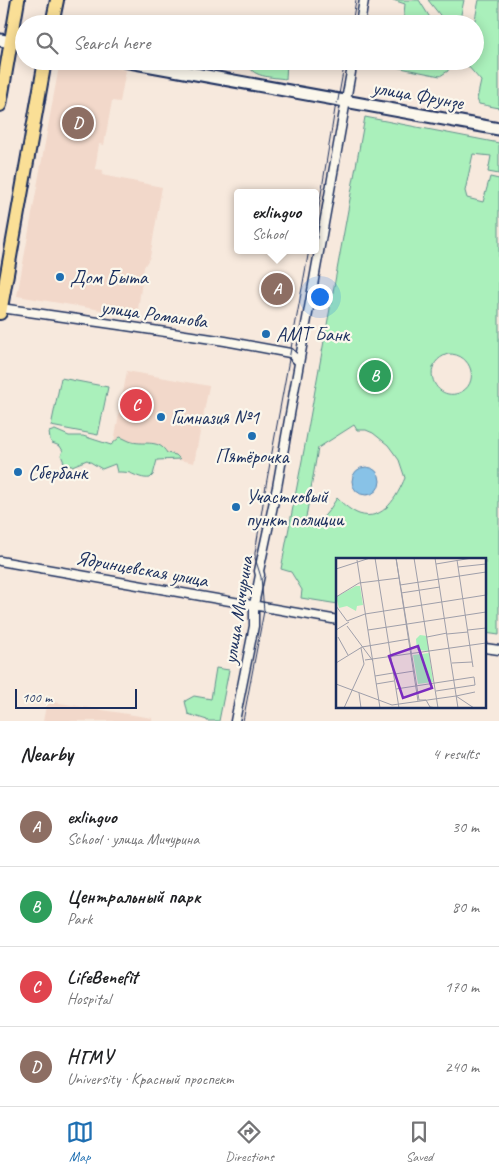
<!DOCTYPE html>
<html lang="en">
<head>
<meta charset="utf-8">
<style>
	:root { --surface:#fff; --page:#f6f6f6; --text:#202124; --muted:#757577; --line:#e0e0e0; --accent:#1f6fb2 }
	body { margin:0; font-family:Caveat,sans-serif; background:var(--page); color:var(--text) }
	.scale { position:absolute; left:15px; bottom:12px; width:122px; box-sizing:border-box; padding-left:5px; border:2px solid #1b2f5e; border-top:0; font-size:14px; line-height:18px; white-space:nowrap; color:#1b2f5e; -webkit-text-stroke:4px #fbf7ec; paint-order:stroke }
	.you { position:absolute; left:319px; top:296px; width:18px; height:18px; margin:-12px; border:4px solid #fff; border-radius:50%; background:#1a73e8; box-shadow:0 0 0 8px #1a73e833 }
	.badge { display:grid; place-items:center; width:32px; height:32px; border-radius:50%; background:var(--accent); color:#fff; font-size:16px; font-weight:700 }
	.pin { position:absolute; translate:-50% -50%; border:2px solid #fff; box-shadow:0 1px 5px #0006 }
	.popup { position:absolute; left:234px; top:189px; width:85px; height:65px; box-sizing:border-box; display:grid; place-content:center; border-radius:5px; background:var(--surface); filter:drop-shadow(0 1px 4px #0005); font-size:16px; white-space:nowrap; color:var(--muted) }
	.popup b { font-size:19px; color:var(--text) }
	.popup::after { content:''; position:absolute; left:50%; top:100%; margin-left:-10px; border:10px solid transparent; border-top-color:var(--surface) }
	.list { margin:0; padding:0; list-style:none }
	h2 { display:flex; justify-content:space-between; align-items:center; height:65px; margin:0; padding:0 20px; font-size:21px }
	h2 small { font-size:16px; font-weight:400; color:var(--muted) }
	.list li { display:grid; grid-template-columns:32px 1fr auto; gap:15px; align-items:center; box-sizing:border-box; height:80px; padding:0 20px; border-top:1px solid var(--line) }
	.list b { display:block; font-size:19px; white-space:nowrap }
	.list p { margin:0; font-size:16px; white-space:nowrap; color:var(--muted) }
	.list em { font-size:16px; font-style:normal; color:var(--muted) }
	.icon { flex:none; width:28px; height:28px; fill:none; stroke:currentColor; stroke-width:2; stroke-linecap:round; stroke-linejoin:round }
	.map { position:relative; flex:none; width:499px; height:721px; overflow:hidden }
	.search { position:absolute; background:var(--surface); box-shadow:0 2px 12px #0003; left:15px; right:15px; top:15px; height:55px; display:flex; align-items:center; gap:12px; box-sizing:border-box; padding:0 18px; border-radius:28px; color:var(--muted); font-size:19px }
	.sheet { height:385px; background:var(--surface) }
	nav { display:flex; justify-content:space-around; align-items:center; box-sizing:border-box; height:70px; border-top:1px solid var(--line); background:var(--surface); font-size:14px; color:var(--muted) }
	nav a { display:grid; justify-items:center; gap:2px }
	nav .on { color:var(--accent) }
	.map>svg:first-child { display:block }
</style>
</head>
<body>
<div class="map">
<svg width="499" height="721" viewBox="0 0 499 721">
	<rect width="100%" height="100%" fill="#f7e9dd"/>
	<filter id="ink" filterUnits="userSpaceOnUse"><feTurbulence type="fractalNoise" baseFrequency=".02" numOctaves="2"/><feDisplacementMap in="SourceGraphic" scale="10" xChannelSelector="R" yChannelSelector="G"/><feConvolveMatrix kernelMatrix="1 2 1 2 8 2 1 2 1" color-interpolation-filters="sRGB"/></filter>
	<g filter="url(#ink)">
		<path fill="#f2d8ca" d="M60,61H77L126,70L120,102L112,101L104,145L99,144L95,169L103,170L102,175L162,187L150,257L144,267L137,316L17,296Z
			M127,371L209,386L194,463L113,447Z
			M47,701L152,718V721H43Z"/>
		<path fill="#aaf0bb" stroke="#62908c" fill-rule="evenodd" d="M393,0H419L434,24H403L405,4Z
			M428,0H464L459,24H447Z
			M479,0H499V108L479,104L477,99L481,81L467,65V61H475V24H474Z
			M248,61H287L286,79C274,77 248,78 248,61Z
			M380,61H449L448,71L440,76L381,64Z
			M365,117L499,143V174L488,172L491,156L473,154L465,191L467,198L483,202L490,177L499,179V635L485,633V560H338V604L301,598L302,590L291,572L281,569L305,445ZM448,354C473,353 480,385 459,393C434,402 419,363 448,354ZM354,425L357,430H366L373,433L388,445L399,460L405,478C397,496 384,522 359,514C351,511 343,504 337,498L330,509L317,525L305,523L318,448Z
			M61,378L108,387L98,435L51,426Z
			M55,430L69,436H83L111,445L120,437C124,438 128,441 132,442C146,445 159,439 167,453L176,455L180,459L157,460L153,475L150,478C143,479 137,476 130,473C126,472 121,472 117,472L115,464L102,469L87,460L72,466L65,465L61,455L63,451L60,446L52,443L50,440L49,432Z
			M216,668L229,670L219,721H207V720L188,714L185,701L194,696L211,699Z"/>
		<path fill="#88c2e7" stroke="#5c87b0" d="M352 481a14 14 0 1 1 28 0a14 14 0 1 1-28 0Z"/>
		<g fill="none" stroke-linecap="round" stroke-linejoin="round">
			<g stroke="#1b2f5e" stroke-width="11">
				<path id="street" d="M360,24L364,0
					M1,308L126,326L225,341L290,353L299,362
					M0,561L338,620
					M485,648L499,650
					M235,721L254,626V605L260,575L259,571L277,487L353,61"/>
			</g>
			<g stroke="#1b2f5e" stroke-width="15">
				<path id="secondary" d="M0,40L24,44
					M124,61L499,129"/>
			</g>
			<g stroke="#1b2f5e" stroke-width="16">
				<path id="primary" d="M52,24L57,0
					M0,105L18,0
					M0,313L45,61"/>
			</g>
			<use href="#street" stroke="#fbf7ec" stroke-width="8"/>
			<use href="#secondary" stroke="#fbf7ec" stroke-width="11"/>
			<use href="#primary" stroke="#fadf96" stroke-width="12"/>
			<path stroke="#1b2f5e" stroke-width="1" d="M352,24L356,0
				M316,225L335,109L338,100L345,61
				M243,721L264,611L261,577L255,558V553L266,485L309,250"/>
		</g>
	</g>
	<g fill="#1f6fb2" stroke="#fbf7ec" stroke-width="2">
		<circle cx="60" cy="277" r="5"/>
		<circle cx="266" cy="334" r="5"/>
		<circle cx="161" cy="417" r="5"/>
		<circle cx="252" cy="436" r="5"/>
		<circle cx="18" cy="472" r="5"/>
		<circle cx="236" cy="507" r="5"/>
	</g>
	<g text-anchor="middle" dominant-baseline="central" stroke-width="4.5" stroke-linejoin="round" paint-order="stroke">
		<g font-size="20" fill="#1b2f5e" stroke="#fbf7ec">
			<text transform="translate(418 95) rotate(10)">улица Фрунзе</text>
			<text transform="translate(154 314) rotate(8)">улица Романова</text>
			<text transform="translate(142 569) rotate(10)">Ядринцевская улица</text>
			<text transform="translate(238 610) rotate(-81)">улица Мичурина</text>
		</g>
		<g font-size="20" fill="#1b2f5e" stroke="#fbf7ec" text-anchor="start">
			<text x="70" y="277">Дом Быта</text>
			<text x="276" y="334">AMT Банк</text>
			<text x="171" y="417">Гимназия №1</text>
			<text x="252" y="456" text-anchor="middle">Пятёрочка</text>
			<text x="28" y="472">Сбербанк</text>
			<text x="246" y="496">Участковый<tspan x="246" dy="23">пункт полиции</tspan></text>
		</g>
	</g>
	<g transform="translate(336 558)">
		<rect width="150" height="150" fill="#f7e9dd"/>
		<path d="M20,28H24L27,47L21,48L20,53L11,48L3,50L0,39ZM84,77L91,78L93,93L81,92L80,81ZM93,95L97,124L82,126L77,97Z" fill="#aaf0bb"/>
		<path fill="none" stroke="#9f9faa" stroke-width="1" d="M39,0L63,150M60,0L82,143M60,0L83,142H90L94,149L101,150M78,0L102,150M99,0L122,150M21,2L44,150M121,2L137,109M100,6L136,0M122,9L150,6M0,11L34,0M64,27L150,14M65,35L104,29M0,39L23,25L63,20M0,48L11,63M11,63L29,56L150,37M11,68L37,103M0,72L13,64M32,72L150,54M132,72L150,70M111,76L132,74M2,79L12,97M91,79L111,75M29,102L150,85M0,105L26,89L73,81M116,105L136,104M59,116L78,113M39,118L57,115M0,126L56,147L120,138L138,150M40,126L58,123M60,131L138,119M100,133L139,127L138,119M23,135L25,150M120,138L139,134M8,150L28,106L25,90"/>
		<path fill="#7b2cbf" fill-opacity="0.15" stroke="#7b2cbf" stroke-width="2.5" d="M82,88L96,130L67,140L53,98Z"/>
		<rect width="150" height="150" fill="none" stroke="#1b2f5e" stroke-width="2.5"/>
	</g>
</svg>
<div class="scale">100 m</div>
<div class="you"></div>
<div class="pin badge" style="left:277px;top:289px;background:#8d6e63">A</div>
<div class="popup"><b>exlinguo</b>School</div>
<div class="pin badge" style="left:375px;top:376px;background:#2e9e5b">B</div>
<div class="pin badge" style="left:136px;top:405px;background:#e0444e">C</div>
<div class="pin badge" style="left:78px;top:123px;background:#8d6e63">D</div>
<div class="search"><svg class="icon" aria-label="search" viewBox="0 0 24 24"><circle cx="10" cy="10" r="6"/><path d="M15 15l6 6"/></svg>Search here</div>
</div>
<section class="sheet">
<h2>Nearby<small>4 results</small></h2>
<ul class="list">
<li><span class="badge" style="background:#8d6e63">A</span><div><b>exlinguo</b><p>School · улица Мичурина</p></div><em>30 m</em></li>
<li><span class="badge" style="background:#2e9e5b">B</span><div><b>Центральный парк</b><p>Park</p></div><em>80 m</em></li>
<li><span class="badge" style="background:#e0444e">C</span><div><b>LifeBenefit</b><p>Hospital</p></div><em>170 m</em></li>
<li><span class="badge" style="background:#8d6e63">D</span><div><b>НГМУ</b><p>University · Красный проспект</p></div><em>240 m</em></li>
</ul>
</section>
<nav>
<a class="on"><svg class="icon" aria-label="map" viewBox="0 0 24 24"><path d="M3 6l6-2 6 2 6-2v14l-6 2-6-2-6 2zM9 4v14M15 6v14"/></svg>Map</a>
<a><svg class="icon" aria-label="directions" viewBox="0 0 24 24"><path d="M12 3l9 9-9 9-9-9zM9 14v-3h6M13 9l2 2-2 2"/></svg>Directions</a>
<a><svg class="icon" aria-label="saved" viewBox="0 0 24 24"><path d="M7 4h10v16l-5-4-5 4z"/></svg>Saved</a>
</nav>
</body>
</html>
